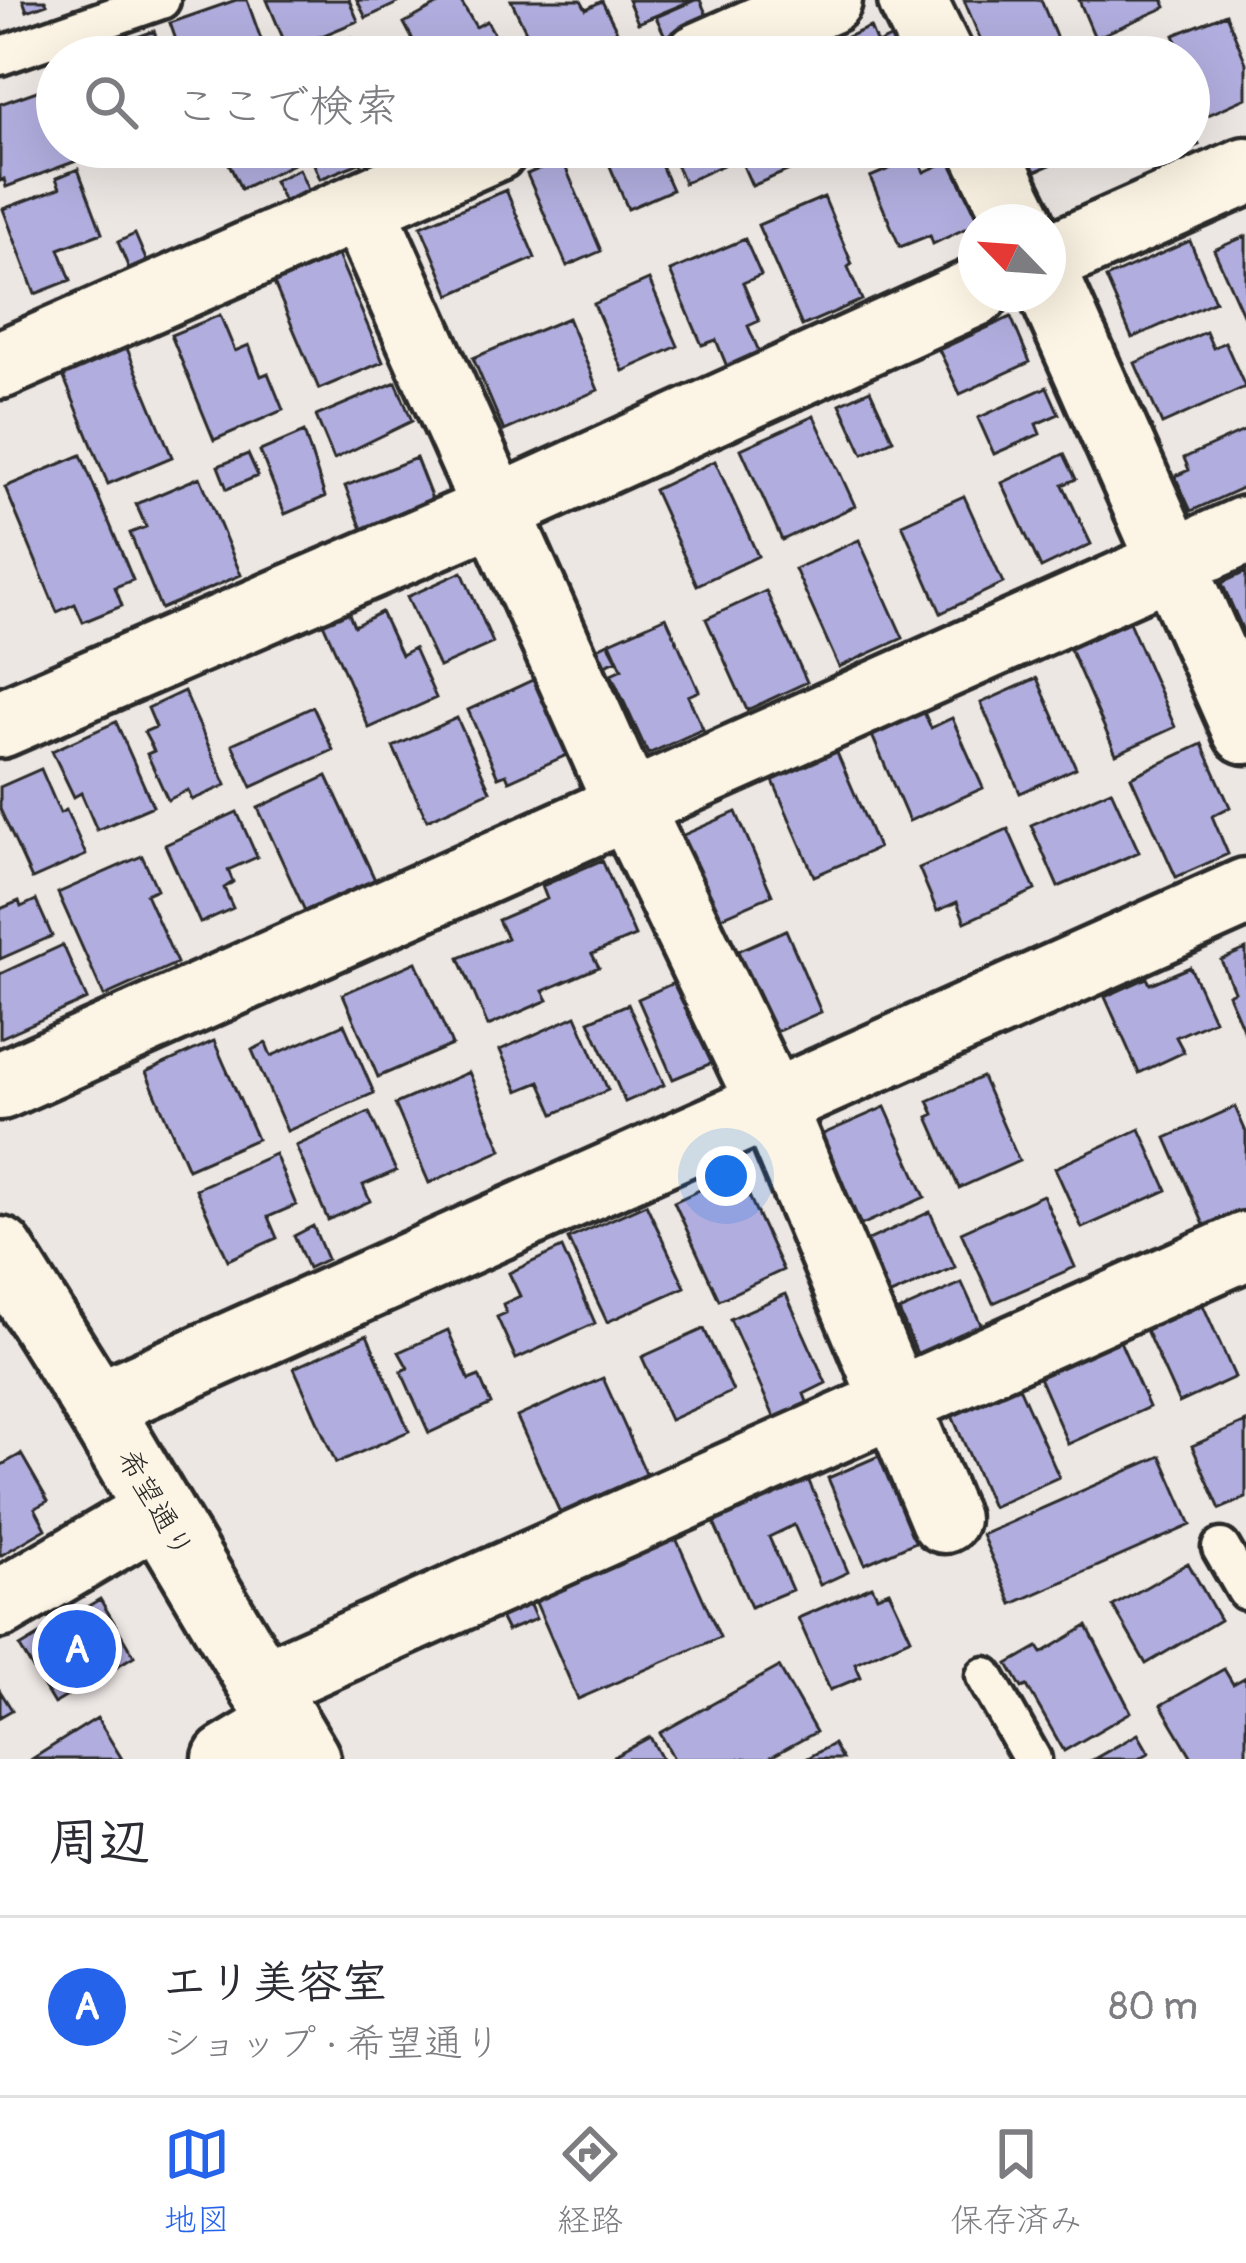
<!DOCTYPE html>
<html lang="ja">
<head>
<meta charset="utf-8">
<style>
	:root { --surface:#fff; --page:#f2f2f3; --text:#2b2b33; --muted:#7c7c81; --line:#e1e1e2; --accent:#2563eb }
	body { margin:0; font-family:Pangolin,"Klee One",sans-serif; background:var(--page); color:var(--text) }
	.compass { position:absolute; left:958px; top:204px; width:108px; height:108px; border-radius:50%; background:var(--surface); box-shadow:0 12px 48px #0002; rotate:295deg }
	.you { position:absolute; left:726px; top:1176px; width:42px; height:42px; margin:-30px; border:9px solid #fff; border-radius:50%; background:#1a73e8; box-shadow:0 0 0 18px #1a73e833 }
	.badge { display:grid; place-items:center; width:78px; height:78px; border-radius:50%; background:var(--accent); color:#fff; font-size:39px; font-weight:700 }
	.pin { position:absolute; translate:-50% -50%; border:6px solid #fff; box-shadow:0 3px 12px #0006 }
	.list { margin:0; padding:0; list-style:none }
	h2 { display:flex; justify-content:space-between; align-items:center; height:156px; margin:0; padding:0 48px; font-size:51px }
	h2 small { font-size:39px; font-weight:400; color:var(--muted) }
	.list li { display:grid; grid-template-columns:78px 1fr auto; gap:36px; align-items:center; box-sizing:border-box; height:180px; padding:0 48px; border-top:3px solid var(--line) }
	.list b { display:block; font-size:45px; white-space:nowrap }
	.list p { margin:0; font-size:39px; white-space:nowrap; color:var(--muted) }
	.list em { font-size:39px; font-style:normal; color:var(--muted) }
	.icon { flex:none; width:66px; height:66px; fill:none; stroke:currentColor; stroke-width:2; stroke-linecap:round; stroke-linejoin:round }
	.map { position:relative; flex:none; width:1246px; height:1759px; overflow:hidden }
	.search { position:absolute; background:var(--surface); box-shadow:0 12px 48px #0002; left:36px; right:36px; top:36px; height:132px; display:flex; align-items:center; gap:30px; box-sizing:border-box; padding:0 42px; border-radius:66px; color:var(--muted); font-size:45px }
	.sheet { height:336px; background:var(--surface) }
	nav { display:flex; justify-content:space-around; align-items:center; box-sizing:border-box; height:168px; border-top:3px solid var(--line); background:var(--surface); font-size:33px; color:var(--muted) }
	nav a { display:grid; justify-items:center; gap:6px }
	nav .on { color:var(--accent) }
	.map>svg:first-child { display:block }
</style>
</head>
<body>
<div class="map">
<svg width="1246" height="1759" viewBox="0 0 1246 1759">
	<rect width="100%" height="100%" fill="#ede7e4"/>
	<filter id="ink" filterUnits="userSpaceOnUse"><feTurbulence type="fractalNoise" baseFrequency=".00833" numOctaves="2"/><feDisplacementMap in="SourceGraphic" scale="24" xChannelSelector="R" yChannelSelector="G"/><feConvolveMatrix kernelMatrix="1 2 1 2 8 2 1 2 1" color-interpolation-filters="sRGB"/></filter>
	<g filter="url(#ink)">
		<path fill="#b1aedf" stroke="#2b2b2b" stroke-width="3" d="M23,0H45L47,4L27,11Z
			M236,0H247L267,56L182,57L170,23Z
			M267,0H349L358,21L288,50Z
			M357,0H404L366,18Z
			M446,0H460L476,27L487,21L507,57H422L404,23Z
			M511,0H581L586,9L602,1L625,47L606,57H538Z
			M628,0H693L638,23Z
			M695,0H700L708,18L665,36L656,17Z
			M964,0H1041L1063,54L988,57Z
			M1079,0H1163L1166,7L1095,38Z
			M1226,14L1246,63V98L1208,115L1189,71V57H1183L1174,35Z
			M870,27L877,44L895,36L904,57H839L833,43Z
			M154,31L163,57H85L84,56Z
			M351,37L359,57H303Z
			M1157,43L1162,57H1125Z
			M51,86L57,101V147H74L79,160L6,187L4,179L0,181V104Z
			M1189,122L1199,145L1159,161L1153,147H1189Z
			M221,147H290L297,162L241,189Z
			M307,147H395L396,148L320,179Z
			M602,147H653L672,190L628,209Z
			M669,147H716L723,165L684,183Z
			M735,147H807L813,160L752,186Z
			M1023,147H1086L1087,149L1034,172Z
			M917,157L924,172L953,159L979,222L933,244L930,235L900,247L870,177Z
			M562,159L601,251L567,266L527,174Z
			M78,169L102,233L59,249L71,280L35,294L3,209L60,188L56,178Z
			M299,169L313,201L290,213L274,181Z
			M506,190L535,258L450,295L421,226Z
			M824,197L852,264L848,267L862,300L802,326L758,225Z
			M135,234L150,269L132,276L118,242Z
			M1246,236V321L1214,250Z
			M745,239L761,275L743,283L759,321L748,326L761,356L728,369L716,340L702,345L670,271Z
			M1190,241L1215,301L1132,338L1106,278Z
			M337,253L383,362L319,389L273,281Z
			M649,280L678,346L623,371L594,304Z
			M220,315L235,351L249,345L261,376L268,373L283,410L214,440L171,335Z
			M1011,317L1030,362L960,394L939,350Z
			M568,318L598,390L504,431L473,358Z
			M1206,332L1213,348L1225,342L1245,387L1162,424L1135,363Z
			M126,346L172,457L108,484L62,373Z
			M396,382L412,421L334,459L316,416Z
			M1047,387L1059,414L1036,424L1040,434L994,454L978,418Z
			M870,390L893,440L863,454L840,404Z
			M814,416L855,506L782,540L741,449Z
			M1246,430V486L1191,511L1175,476L1189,470L1184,458Z
			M304,432L325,497L285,514L260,451Z
			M248,454L258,476L227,489L218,466Z
			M1064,454L1076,479L1063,485L1091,544L1041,568L1002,483Z
			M81,455L133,580L115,587L122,606L83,622L75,604L57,612L5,487Z
			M416,458L434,504L364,534L345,486Z
			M715,461L758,556L697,585L654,490Z
			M200,477L241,575L161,609L130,533L146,527L136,504Z
			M964,496L1003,583L941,613L902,524Z
			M859,540L903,638L839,667L795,569Z
			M462,572L493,643L439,667L407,597Z
			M1246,572V637L1222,583Z
			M766,591L807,682L747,710L706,619Z
			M348,611L354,626L381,612L401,655L414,648L436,698L369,728L323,623Z
			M666,617L699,691L688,696L703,729L648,754L611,674L622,669L610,642Z
			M1129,622L1175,727L1116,754L1070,649Z
			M608,643L617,660L598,668L592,651Z
			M537,678L571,753L509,781L506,774L498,777L468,710Z
			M1037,678L1076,768L1020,793L981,703Z
			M184,691L226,785L192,800L188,790L168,800L147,754L154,751L144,732L156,727L148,708Z
			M313,707L333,750L252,787L232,744Z
			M923,710L931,728L952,718L983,788L909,821L871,733Z
			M457,718L490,791L427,820L393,747Z
			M116,722L153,806L97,830L81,793L74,797L52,751Z
			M1202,744L1230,807L1212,816L1228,854L1176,877L1131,777Z
			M835,748L878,848L814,876L771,776Z
			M41,769L60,813L66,810L86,855L32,879L0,809V787Z
			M327,776L376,882L306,913L258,808Z
			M1111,790L1139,852L1058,887L1031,825Z
			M237,812L257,857L228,870L233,882L224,888L233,908L200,923L165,845Z
			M736,812L772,895L715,920L679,837Z
			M1008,829L1035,890L965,922L957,902L937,911L919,868Z
			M142,856L157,889L146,894L177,963L104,996L58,893Z
			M602,860L635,936L592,954L599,967L543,991L548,1000L488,1026L459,958L507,938L498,920L547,899L542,886Z
			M36,900L52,936L0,959V909L19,901L21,907Z
			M786,930L821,1012L764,1037L729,955Z
			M63,945L87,999L0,1038V974Z
			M1246,949V1036L1228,994L1234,991L1221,960Z
			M416,962L452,1045L378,1077L343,994Z
			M1190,967L1214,1020L1176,1037L1184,1052L1139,1073L1105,997L1147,978L1150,984Z
			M676,982L712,1063L673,1079L638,999Z
			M628,1004L664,1085L625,1102L589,1021Z
			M576,1016L608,1090L554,1114L540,1082L518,1091L500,1050Z
			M344,1024L374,1093L287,1131L252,1050L266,1043L271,1056Z
			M214,1041L257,1139L188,1169L146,1072Z
			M469,1072L502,1150L429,1183L395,1104Z
			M982,1077L1019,1161L959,1188L928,1117L934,1114L928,1101Z
			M885,1107L925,1197L861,1225L821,1135Z
			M1235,1107L1246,1132V1209L1205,1227L1166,1138Z
			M369,1112L396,1171L363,1185L370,1201L328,1220L296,1146Z
			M1140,1129L1167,1190L1082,1228L1055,1168Z
			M275,1154L296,1205L268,1217L277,1238L228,1260L196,1189Z
			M738,1172L783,1270L719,1300L674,1202Z
			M1043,1195L1075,1267L993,1303L961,1232Z
			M646,1204L685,1287L607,1322L568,1239Z
			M930,1212L955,1267L886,1297L862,1243Z
			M313,1226L327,1259L308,1268L294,1236Z
			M562,1248L595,1323L516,1359L497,1317L506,1313L503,1304L520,1296L509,1273Z
			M962,1283L983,1329L919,1358L899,1311Z
			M786,1294L826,1383L804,1394L809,1407L776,1421L730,1319Z
			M1203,1305L1235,1377L1179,1403L1146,1330Z
			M704,1329L733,1391L670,1420L642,1357Z
			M448,1330L469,1380L479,1376L491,1404L429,1433L401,1371L408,1368L399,1352Z
			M367,1335L409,1431L336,1463L294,1368Z
			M1119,1339L1149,1407L1068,1444L1038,1375Z
			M603,1378L648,1478L562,1517L517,1417Z
			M1016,1380L1059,1477L992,1507L950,1411Z
			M1246,1422V1498L1220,1509L1192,1446Z
			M21,1454L48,1501L35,1508L46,1529L0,1556V1466Z
			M881,1455L918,1541L865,1564L828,1478Z
			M1161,1456L1191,1525L1012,1604L982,1535Z
			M808,1479L848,1572L820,1585L794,1525L769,1537L792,1590L751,1607L713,1521Z
			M675,1536L720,1637L578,1699L534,1598Z
			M1188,1563L1220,1620L1146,1664L1113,1606Z
			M872,1586L877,1596L889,1591L911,1638L855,1663L861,1677L830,1690L798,1618Z
			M100,1599L134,1656L54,1704L20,1647Z
			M528,1601L536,1619L507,1631L498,1613Z
			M1087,1626L1131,1712L1064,1751L1027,1686L1022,1688L1008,1664L1038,1647L1042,1653Z
			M779,1667L816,1732L767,1759H674L660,1733Z
			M1224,1669L1233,1684L1246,1677V1759H1193L1161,1705Z
			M0,1691L12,1710L0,1717Z
			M97,1718L122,1759H32Z
			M1138,1734L1149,1753L1138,1759H1094Z
			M650,1737L662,1759H610Z
			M833,1744L842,1759H806Z"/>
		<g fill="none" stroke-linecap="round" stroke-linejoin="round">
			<g stroke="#2b2b2b" stroke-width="45">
				<path id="service" d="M0,56L161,0
					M1221,1548L1246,1591
					M985,1676L1032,1759"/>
			</g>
			<g stroke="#2b2b2b" stroke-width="75">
				<path id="minor" d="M912,0L940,57
					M699,57L828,0
					M983,147L1020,222
					M361,206L629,807L771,1104L944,1519
					M1048,259L1246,171
					M1048,282L1246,730
					M0,365L495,147
					M0,724L498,509L976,292
					M0,1086L1246,530
					M97,1406L1246,892
					M0,1604L158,1511
					M262,1685L1246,1246
					M227,1759L285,1724"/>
			</g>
			<g stroke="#2b2b2b" stroke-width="75">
				<path id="tertiary" d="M0,1251L97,1406L306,1759"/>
			</g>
			<use href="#service" stroke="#fcf5e5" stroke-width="36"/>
			<use href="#minor" stroke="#fcf5e5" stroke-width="66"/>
			<use href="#tertiary" stroke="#fcf5e5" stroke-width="66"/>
		</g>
	</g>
	<g text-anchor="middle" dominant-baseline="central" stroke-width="12" stroke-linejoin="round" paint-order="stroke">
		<g font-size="30" fill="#2b2b2b" stroke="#fcf5e5">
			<text transform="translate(155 1504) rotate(60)">希望通り</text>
		</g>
	</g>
</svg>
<svg class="compass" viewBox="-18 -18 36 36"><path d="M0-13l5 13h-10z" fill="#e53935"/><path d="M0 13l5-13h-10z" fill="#7c7c81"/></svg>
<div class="you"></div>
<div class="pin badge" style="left:77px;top:1649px">A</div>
<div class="search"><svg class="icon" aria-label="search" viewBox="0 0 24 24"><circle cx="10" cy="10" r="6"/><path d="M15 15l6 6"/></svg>ここで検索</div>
</div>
<section class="sheet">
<h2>周辺<small></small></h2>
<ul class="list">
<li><span class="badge">A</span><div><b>エリ美容室</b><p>ショップ · 希望通り</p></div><em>80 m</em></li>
</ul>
</section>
<nav>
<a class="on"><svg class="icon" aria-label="map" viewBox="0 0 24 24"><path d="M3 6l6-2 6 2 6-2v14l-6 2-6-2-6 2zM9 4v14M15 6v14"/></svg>地図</a>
<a><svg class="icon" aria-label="directions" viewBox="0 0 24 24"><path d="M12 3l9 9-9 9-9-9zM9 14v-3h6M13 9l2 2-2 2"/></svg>経路</a>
<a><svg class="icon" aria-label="saved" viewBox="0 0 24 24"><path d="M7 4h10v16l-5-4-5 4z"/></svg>保存済み</a>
</nav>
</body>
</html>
